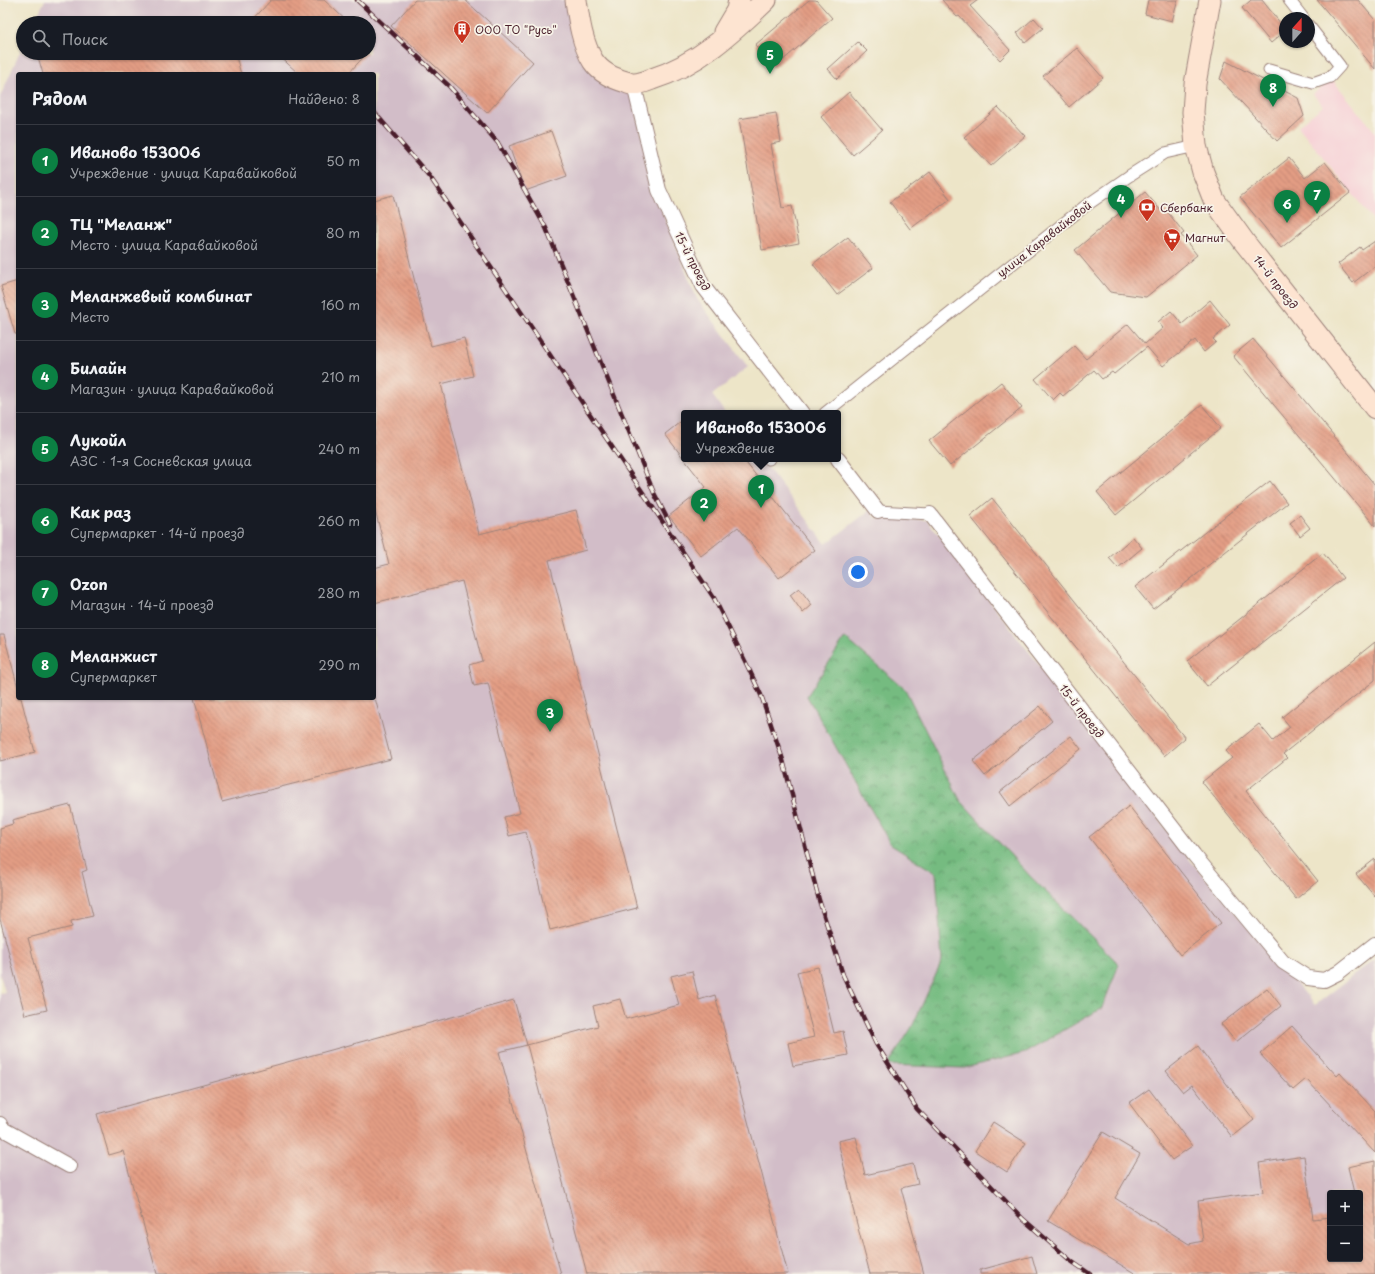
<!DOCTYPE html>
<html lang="ru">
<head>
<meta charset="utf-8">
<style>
	:root { --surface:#171b24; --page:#20242c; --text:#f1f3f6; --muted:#9ea1a6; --line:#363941; --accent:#0b8043 }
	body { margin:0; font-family:"Playpen Sans",sans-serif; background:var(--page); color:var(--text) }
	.controls { position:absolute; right:12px; bottom:12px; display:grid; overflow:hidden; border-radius:4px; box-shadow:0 1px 3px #0004 }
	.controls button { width:36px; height:36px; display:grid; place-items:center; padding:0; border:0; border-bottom:1px solid var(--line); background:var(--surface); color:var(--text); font:20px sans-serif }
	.compass { position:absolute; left:1279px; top:12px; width:36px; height:36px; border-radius:50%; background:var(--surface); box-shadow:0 1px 3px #0004; rotate:21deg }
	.you { position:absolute; left:858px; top:572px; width:14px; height:14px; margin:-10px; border:3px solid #fff; border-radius:50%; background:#1a73e8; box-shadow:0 0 0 6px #1a73e833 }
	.badge { display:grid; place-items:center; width:26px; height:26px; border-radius:50%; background:var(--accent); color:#fff; font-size:13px; font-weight:700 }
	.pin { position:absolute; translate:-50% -33px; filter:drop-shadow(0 1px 2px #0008) }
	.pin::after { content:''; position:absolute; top:21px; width:14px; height:12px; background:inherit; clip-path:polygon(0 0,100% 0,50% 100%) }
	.popup { position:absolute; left:681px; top:410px; width:160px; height:52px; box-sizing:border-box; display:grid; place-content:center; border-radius:4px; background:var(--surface); filter:drop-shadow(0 1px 3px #0005); font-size:13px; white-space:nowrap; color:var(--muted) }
	.popup b { font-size:15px; color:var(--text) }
	.popup::after { content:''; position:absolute; left:50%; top:100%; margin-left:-8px; border:8px solid transparent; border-top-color:var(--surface) }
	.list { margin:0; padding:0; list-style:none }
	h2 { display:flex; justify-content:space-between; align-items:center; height:52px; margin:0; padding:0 16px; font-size:17px }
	h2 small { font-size:13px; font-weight:400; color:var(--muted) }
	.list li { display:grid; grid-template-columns:26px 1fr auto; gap:12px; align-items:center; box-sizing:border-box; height:72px; padding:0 16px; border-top:1px solid var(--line) }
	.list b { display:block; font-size:15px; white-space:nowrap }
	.list p { margin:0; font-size:13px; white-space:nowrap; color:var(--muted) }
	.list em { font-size:13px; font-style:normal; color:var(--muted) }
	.icon { flex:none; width:22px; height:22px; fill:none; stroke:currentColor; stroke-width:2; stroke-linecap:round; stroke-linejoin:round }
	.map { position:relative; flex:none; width:1375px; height:1274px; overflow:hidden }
	.search { position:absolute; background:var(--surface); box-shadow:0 1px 3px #0004; left:16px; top:16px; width:360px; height:44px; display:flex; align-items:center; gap:10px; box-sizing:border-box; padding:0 14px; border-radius:22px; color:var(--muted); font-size:15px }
	.panel { position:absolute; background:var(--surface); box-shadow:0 1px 3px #0004; left:16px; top:72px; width:360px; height:628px; border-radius:4px }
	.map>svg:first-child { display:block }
</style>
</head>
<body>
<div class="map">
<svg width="1375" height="1274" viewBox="0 0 1375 1274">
	<defs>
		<pattern id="forest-crowns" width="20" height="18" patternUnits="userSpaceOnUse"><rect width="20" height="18" fill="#74bb80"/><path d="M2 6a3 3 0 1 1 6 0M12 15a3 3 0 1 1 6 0" fill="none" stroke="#619769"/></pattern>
		<pattern id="building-back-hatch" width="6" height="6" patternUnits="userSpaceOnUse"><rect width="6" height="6" fill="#e39d84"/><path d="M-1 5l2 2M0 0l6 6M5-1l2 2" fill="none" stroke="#ba7f6c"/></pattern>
	</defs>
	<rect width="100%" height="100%" fill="#f7f3e8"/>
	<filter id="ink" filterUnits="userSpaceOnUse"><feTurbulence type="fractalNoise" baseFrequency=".025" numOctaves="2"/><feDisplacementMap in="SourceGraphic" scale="8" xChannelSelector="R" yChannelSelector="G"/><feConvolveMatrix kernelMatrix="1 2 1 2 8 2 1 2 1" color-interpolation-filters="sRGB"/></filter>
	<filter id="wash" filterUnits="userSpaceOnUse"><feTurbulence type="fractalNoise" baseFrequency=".012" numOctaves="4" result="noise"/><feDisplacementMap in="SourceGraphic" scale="16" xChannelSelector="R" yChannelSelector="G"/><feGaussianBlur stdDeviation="0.9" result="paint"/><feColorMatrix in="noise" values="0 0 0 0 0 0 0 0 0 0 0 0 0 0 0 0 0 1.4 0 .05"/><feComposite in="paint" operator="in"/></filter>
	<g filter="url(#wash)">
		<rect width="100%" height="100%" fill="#ede5c8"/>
		<path fill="#f7cfd5" d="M1332,79L1375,132V222L1298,126L1323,106L1313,94Z"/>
		<path fill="#d2bdc8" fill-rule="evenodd" d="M45,0H575L583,46L632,88L654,190L697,299L748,367L712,395L725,413H684V459H761L826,544L870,510L875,518L927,520L1190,860L1315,1005L1375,959V1274H0V993L5,992L0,974V97L23,45V53H369V23H34ZM18,74H374V698H18ZM1330,1193H1360V1259H1330Z"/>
		<path fill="url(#forest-crowns)" stroke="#5f6d56" d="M845,638L905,689L960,800L1030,876L1119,964L1102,1008L1025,1053L964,1068L888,1065L912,1027L942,961L936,873L891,845L807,696Z"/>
		<g id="blocks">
			<path fill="url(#building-back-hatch)" d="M271,0H324L349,23H250Z
				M415,0H465L533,62L487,113L391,26Z
				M809,0H816L832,18L774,68L755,45Z
				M942,0H978L970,6L1010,50L1000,60L959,16L957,17Z
				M1148,0H1178L1172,21L1145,14Z
				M1251,0H1262L1285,29V31L1271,43L1242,8Z
				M1317,0H1358L1375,20V69Z
				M1034,18L1043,28L1025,43L1017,33Z
				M858,42L867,51L837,79L828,69Z
				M1077,48L1103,78L1069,107L1043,76Z
				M37,53H235L241,74H43Z
				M276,53H367L348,74H299Z
				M1226,61L1298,98L1304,116L1277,141L1220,79Z
				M849,92L882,130L853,155L821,117Z
				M998,107L1025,136L991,166L964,137Z
				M776,113L781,142L771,144L782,208L792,206L799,243L762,250L739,119Z
				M551,131L567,176L525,191L509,146Z
				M1289,158L1305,178L1325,162L1350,193L1281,248L1240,197Z
				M930,172L950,199L910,229L890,202Z
				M1145,192L1163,213L1166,210L1184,233L1181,235L1197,255L1146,297L1110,292L1075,250Z
				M393,195L431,346L464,338L473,376L441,384L479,534L576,510L586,550L549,560L637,908L550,930L526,832L509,836L504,817L520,813L488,683L474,686L469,665L482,661L462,581L374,603V568L389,564L374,506V200Z
				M848,237L873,268L837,295L813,264Z
				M1375,241V266L1353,283L1338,264L1360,247L1362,250Z
				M18,281V334H15L1,286Z
				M1210,300L1230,325L1213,339L1216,342L1204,352L1195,340L1163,366L1147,347L1114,374L1112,372L1102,379L1094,370L1063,396L1060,393L1053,400L1035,379L1074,346L1086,359L1128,324L1145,344L1163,328L1158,322L1171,311L1182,324Z
				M1253,339L1375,485V526L1233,356Z
				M1001,382L1022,408L950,466L929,441Z
				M1202,405L1221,428L1116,515L1097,492Z
				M684,419V459L665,434Z
				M684,459H743L815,550L779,578L738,527L701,556L669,516L706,487Z
				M1270,481L1287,503L1153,609L1135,587Z
				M992,498L1185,738L1164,756L970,516Z
				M1300,515L1310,528L1300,536L1290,523Z
				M1133,537L1142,548L1118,568L1109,558Z
				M1323,553L1343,578L1207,686L1187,661Z
				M799,588L812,605L803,613L790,595Z
				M0,635H4L18,688V698H21L35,752L0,761Z
				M1375,642V680L1283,754L1287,758L1246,791L1318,881L1296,899L1202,782L1232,758L1226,751L1259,724L1273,741L1290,727L1282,717Z
				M194,698H375L391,759L222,802Z
				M1040,706L1052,721L985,776L973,761Z
				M1071,736L1081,749L1010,806L1000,792Z
				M70,805L87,870L82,872L93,916L71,921L72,927L28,938L47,1010L25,1015L0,919V828L13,824L12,820Z
				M1129,806L1221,923L1180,955L1089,837Z
				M1375,859V897L1356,874Z
				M818,967L834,1033L843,1031L848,1055L793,1066L788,1043L814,1037L797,972Z
				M692,971L699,1000L715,995L788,1274H587L527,1045L598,1026L593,1006L620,999L626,1019L679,1005L671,976Z
				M1267,988L1281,1006L1236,1042L1221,1024Z
				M514,1000L527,1045L499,1052L561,1274H157L123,1151L109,1155L97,1114Z
				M1292,1026L1337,1076L1340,1073L1375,1111V1153L1306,1079L1293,1090L1260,1054Z
				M1198,1046L1254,1120L1232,1137L1192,1085L1183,1092L1166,1071Z
				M1149,1089L1192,1146L1172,1160L1129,1103Z
				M993,1122L1026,1143L1007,1172L975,1151Z
				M1103,1132L1140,1154L1115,1198L1189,1244L1203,1241L1198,1201L1263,1192L1259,1163L1304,1156L1313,1219L1330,1217V1259H1360V1193H1354L1348,1167L1375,1161V1274H1136L1048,1221Z
				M856,1137L865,1175L913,1164L918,1184L901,1188L924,1274H870L852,1205H853L838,1141Z
				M1032,1256L1037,1274H980V1270Z"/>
		</g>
	</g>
	<g filter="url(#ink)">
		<use href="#blocks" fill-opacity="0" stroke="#9c827a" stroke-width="1"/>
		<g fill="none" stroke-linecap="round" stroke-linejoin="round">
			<g stroke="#9c827a" stroke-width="13">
				<path id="pedestrian" d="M1289,0L1303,18
					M1269,70L1313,83L1330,77L1340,66L1309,26
					M825,413L1084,207L1129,176L1165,153L1196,146
					M768,459H769
					M878,511L930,514"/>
			</g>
			<g stroke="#9c827a" stroke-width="16">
				<path id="minor" d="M634,85L659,190L703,286L802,413
					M838,459L878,511
					M930,514L1194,855L1283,962L1308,978L1324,980L1338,973L1375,944
					M0,1124L1,1128L69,1166"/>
			</g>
			<g stroke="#9c827a" stroke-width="23">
				<path id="secondary" d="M576,0C579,21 582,43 593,61C601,73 613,78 626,82C628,83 632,85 634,84C640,84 647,81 652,79C697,65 733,32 766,0
					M1210,0L1195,84L1193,112L1196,146L1203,172L1214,200L1245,243L1375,408
					M724,32L737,10L739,0"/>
			</g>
			<use href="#pedestrian" stroke="#fff" stroke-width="11"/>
			<use href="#minor" stroke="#fff" stroke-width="14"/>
			<use href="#secondary" stroke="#fde4d1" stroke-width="21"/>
			<g stroke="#4a1f2b" stroke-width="4.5">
				<path id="rail" d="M357,0L449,86L498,143L546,228L654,493L670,524
					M374,112L430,177L714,598L747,665L761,695L783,760L819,900L843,975L876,1044L917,1109L1023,1219L1071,1261L1090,1274"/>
			</g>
			<use href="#rail" stroke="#f7f3e8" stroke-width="3" stroke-dasharray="9" stroke-linecap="butt"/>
		</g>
	</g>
	<defs>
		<g id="building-pin" transform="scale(0.9)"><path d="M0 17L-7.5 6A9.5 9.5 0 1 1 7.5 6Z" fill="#c8321e" stroke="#f7f3e8"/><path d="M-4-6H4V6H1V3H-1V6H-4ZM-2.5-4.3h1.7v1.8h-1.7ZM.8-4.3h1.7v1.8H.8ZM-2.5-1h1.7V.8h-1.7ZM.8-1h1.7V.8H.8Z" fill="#fff"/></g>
		<g id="bank-pin" transform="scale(0.9)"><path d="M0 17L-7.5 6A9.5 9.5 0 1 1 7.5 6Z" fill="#c8321e" stroke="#f7f3e8"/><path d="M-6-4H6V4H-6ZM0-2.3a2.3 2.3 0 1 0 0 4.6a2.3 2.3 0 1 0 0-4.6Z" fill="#fff"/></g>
		<g id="supermarket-pin" transform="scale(0.9)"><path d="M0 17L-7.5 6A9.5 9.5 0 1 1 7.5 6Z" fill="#c8321e" stroke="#f7f3e8"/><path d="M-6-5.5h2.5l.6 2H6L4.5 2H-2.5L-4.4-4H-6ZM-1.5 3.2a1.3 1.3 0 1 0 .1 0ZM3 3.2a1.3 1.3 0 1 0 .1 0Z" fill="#fff"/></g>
	</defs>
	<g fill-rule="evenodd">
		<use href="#building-pin" x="462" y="29"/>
		<use href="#bank-pin" x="1147" y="207"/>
		<use href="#supermarket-pin" x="1172" y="237"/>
	</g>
	<g text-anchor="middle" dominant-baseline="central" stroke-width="3.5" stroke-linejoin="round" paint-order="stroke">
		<g font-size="11" fill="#4a1f2b" stroke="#f7f3e8" text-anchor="start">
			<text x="475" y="29">ООО ТО "Русь"</text>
			<text x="1160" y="207">Сбербанк</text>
			<text x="1185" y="237">Магнит</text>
		</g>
		<g font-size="11" fill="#4a1f2b" stroke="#f7f3e8">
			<text transform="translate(1044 239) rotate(-38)">улица Каравайковой</text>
			<text transform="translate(693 261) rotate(63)">15-й проезд</text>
			<text transform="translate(1276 282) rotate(52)">14-й проезд</text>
			<text transform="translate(1082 711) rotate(52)">15-й проезд</text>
		</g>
	</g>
</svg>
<div class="controls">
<button>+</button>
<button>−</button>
</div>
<svg class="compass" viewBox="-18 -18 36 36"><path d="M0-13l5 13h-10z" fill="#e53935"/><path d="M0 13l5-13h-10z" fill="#9ea1a6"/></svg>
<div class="you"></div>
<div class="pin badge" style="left:761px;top:508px">1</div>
<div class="popup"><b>Иваново 153006</b>Учреждение</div>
<div class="pin badge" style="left:704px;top:522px">2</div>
<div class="pin badge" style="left:550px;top:732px">3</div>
<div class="pin badge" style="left:1121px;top:218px">4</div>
<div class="pin badge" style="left:770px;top:74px">5</div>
<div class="pin badge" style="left:1287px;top:223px">6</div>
<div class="pin badge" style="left:1317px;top:214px">7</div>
<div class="pin badge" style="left:1273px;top:107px">8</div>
<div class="search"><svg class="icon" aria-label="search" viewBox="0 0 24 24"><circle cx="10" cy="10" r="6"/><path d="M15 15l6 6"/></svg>Поиск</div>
<section class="panel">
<h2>Рядом<small>Найдено: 8</small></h2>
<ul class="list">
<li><span class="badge">1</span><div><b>Иваново 153006</b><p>Учреждение · улица Каравайковой</p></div><em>50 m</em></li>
<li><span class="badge">2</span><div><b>ТЦ &quot;Меланж&quot;</b><p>Место · улица Каравайковой</p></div><em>80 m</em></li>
<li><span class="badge">3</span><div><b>Меланжевый комбинат</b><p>Место</p></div><em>160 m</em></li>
<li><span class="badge">4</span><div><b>Билайн</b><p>Магазин · улица Каравайковой</p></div><em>210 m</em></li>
<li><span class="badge">5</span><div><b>Лукойл</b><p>АЗС · 1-я Сосневская улица</p></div><em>240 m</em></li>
<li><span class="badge">6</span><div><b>Как раз</b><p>Супермаркет · 14-й проезд</p></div><em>260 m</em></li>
<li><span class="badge">7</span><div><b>Ozon</b><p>Магазин · 14-й проезд</p></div><em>280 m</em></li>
<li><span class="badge">8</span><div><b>Меланжист</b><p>Супермаркет</p></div><em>290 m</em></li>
</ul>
</section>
</div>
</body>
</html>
